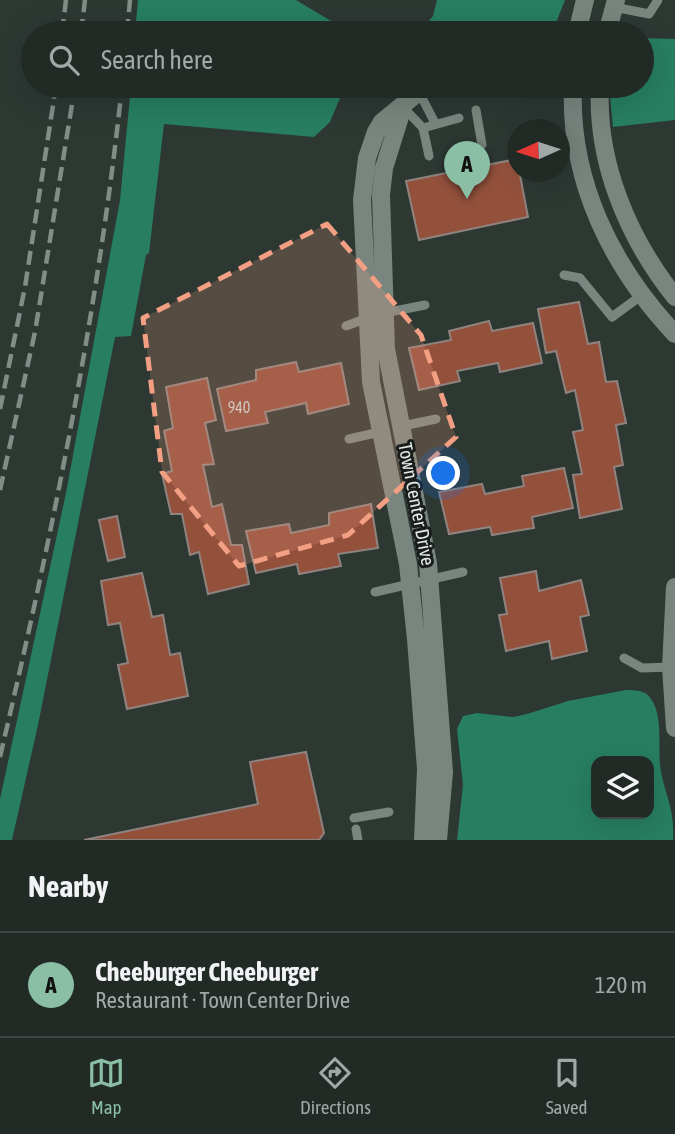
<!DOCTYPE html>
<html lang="en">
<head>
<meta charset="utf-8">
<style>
	:root { --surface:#222a26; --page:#2e3632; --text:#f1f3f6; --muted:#a2a7a7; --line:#3f4643; --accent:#8abfa5 }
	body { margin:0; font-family:"Asap Condensed",sans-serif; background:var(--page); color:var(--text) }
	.controls { position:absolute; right:21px; bottom:21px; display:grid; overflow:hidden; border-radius:14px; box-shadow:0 7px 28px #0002 }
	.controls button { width:63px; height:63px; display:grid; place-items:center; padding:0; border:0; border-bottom:2px solid var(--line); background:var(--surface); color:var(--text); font:35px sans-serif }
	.compass { position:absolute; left:507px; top:119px; width:63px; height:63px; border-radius:50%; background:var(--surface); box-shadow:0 7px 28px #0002; rotate:267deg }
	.you { position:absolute; left:444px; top:474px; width:24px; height:24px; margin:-18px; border:5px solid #fff; border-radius:50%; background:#1a73e8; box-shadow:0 0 0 10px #1a73e833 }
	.badge { display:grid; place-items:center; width:46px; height:46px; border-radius:50%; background:var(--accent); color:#111; font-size:23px; font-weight:700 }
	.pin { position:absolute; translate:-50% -58px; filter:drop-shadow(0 2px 4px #0008) }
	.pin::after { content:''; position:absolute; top:37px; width:24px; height:21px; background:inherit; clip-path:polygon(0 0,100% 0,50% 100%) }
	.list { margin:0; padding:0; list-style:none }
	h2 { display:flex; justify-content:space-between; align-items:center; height:91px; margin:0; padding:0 28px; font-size:30px }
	h2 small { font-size:23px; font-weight:400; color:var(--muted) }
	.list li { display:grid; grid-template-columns:46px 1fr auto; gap:21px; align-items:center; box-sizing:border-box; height:105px; padding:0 28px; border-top:2px solid var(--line) }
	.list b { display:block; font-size:26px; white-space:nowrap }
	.list p { margin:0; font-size:23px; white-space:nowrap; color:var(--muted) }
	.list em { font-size:23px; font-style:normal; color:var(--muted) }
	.icon { flex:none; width:38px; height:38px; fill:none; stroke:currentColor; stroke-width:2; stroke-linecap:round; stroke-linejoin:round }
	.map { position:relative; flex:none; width:675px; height:840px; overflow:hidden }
	.search { position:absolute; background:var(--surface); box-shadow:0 7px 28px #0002; left:21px; right:21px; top:21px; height:77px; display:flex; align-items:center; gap:18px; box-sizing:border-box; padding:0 24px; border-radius:38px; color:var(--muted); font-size:26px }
	.sheet { height:196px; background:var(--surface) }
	nav { display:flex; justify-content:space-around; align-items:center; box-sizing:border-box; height:98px; border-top:2px solid var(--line); background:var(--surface); font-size:19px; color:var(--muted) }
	nav a { display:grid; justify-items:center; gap:4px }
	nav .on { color:var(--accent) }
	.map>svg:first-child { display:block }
</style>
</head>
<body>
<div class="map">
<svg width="675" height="840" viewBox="0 0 675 840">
	<rect width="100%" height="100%" fill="#2d3833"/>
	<path fill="#277e60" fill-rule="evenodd" d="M138,0H296L351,33H135Z
		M437,0H565L552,33L488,30L473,33H419L433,16Z
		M642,38L675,39V120L613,127L609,86H642Z
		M131,86H345L330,122L314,137L164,124L149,253L146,255L131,336L115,337L38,725L12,840H0V799L66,493L120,200Z
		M626,690C635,690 646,690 651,699C663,715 658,746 660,765C664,795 675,806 673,840H457L463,785L457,729L463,716L477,713L513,717L527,714L568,701ZM596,761H649V814H596Z"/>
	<path fill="#93513c" stroke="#8f837f" stroke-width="2" d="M517,159L528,217L419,240L406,181Z
		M579,302L588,344L599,342L606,382L617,381L626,423L616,425L623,465L614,467L622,509L580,518L573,475L582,474L573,432L583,430L575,390L566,393L556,351L546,353L538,309Z
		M489,321L492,331L533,323L542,363L500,372L498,363L457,371L460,381L419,390L409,348L451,340L449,331Z
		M296,362L299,372L341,363L349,404L308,414L306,403L265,412L268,423L226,431L217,389L256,380V370Z
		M207,378L216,420L205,423L214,464L203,465L212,507L222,504L231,545H242L249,584L208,594L199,552L190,555L182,514H171L162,474L172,471L164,431L173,428L166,387Z
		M564,468L573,508L532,517L534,528L492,535L490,527L449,534L439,492L482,484L485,494L524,486L522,476Z
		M371,504L378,548L338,554L341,566L299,574L297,564L256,573L246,531L289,524L291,533L329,525V513Z
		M117,516L125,557L108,561L99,520Z
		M536,571L539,591L581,580L589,615L580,617L587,651L552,659L549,641L506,651L499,615L507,614L500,578Z
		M142,573L152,617L163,615L170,655L180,653L188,696L127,709L118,665L128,663L120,623L108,625L101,581Z
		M306,752L324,833L319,840H84L258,804L250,762Z"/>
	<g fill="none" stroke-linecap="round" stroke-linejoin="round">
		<path stroke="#79857f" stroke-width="9" d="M614,7L649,14L658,0
			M419,92L435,123
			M403,107L423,128
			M476,110L482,145
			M429,156L423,128L459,118
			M564,275L580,278L612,317L642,295
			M384,313L425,305
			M346,326L370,317
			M398,427L436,419
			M349,439L384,431
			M375,592L463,572
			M624,658L642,668L672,667
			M354,818L389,812
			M356,829L358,840"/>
		<path stroke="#79857f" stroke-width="18" d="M577,33L585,0
			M607,33L616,0
			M573,86C569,180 611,266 675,334
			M600,86C596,162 628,238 675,297
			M403,107L384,168L381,195L386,349L428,563L444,772L438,840
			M675,587L671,667L675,728
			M423,840L426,769L416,639L408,564L371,382L362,200L367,158L376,132L382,122L426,86"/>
		<path stroke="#838d88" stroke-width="4.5" stroke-dasharray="14 7" stroke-linecap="butt" d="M62,33L66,0
			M81,33L85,0
			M127,33L130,0
			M0,409L25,287L56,86
			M0,490L35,332L75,86
			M0,757C52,535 98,313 122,86"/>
	</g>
	<path fill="#f39f84" fill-opacity="0.2" stroke="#f39f84" stroke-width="5" stroke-dasharray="14 9" stroke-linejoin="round" d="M327,224L421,335L456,437L348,535L239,566L162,472L143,318Z"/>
	<g text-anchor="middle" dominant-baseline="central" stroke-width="6" stroke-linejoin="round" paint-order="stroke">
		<g font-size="16" fill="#d0c4bc">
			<text x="239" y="407">940</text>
		</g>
		<g font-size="19" fill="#e4ebe7" stroke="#191e1c">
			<text transform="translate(417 504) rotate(79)">Town Center Drive</text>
		</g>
	</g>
</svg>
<div class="controls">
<button><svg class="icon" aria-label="layers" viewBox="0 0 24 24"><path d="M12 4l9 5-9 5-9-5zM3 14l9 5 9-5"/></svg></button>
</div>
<svg class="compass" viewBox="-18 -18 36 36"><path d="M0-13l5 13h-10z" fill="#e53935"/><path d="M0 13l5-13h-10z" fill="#a2a7a7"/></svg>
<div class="you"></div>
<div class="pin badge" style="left:467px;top:199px">A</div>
<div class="search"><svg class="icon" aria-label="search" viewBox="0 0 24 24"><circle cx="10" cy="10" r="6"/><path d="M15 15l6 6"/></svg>Search here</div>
</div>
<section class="sheet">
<h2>Nearby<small></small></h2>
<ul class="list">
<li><span class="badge">A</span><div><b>Cheeburger Cheeburger</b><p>Restaurant · Town Center Drive</p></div><em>120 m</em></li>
</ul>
</section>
<nav>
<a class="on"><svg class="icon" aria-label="map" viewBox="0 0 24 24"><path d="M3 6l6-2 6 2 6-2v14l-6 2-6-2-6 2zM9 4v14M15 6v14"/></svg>Map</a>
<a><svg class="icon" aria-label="directions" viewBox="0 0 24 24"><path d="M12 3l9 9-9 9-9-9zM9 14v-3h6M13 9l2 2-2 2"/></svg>Directions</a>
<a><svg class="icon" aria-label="saved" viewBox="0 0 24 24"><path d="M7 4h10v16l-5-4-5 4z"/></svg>Saved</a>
</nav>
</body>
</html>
